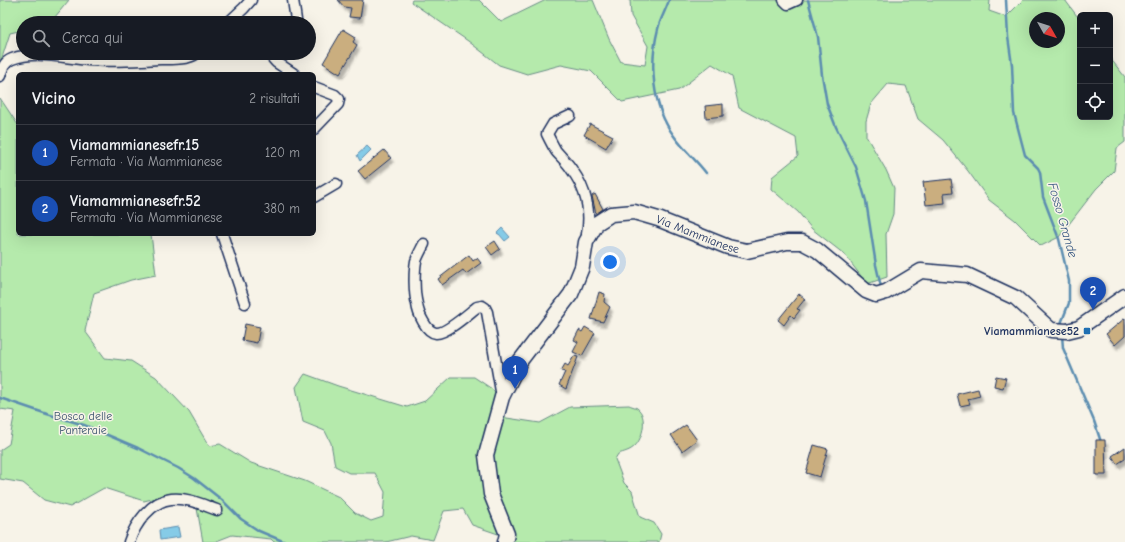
<!DOCTYPE html>
<html lang="it">
<head>
<meta charset="utf-8">
<style>
	:root { --surface:#171b24; --page:#242831; --text:#f1f3f6; --muted:#9ea1a6; --line:#363941; --accent:#1a73e8 }
	body { margin:0; font-family:"Comic Neue",sans-serif; background:var(--page); color:var(--text) }
	.controls { position:absolute; right:12px; top:12px; display:grid; overflow:hidden; border-radius:6px; box-shadow:0 4px 16px #0002 }
	.controls button { width:36px; height:36px; display:grid; place-items:center; padding:0; border:0; border-bottom:1px solid var(--line); background:var(--surface); color:var(--text); font:20px sans-serif }
	.compass { position:absolute; left:1029px; top:12px; width:36px; height:36px; border-radius:50%; background:var(--surface); box-shadow:0 4px 16px #0002; rotate:129deg }
	.you { position:absolute; left:610px; top:262px; width:14px; height:14px; margin:-10px; border:3px solid #fff; border-radius:50%; background:#1a73e8; box-shadow:0 0 0 6px #1a73e833 }
	.badge { display:grid; place-items:center; width:26px; height:26px; border-radius:50%; background:var(--accent); color:#fff; font-size:13px; font-weight:700 }
	.pin { position:absolute; translate:-50% -33px; filter:drop-shadow(0 1px 2px #0008) }
	.pin::after { content:''; position:absolute; top:21px; width:14px; height:12px; background:inherit; clip-path:polygon(0 0,100% 0,50% 100%) }
	.list { margin:0; padding:0; list-style:none }
	h2 { display:flex; justify-content:space-between; align-items:center; height:52px; margin:0; padding:0 16px; font-size:17px }
	h2 small { font-size:13px; font-weight:400; color:var(--muted) }
	.list li { display:grid; grid-template-columns:26px 1fr auto; gap:12px; align-items:center; box-sizing:border-box; height:56px; padding:0 16px; border-top:1px solid var(--line) }
	.list b { display:block; font-size:15px; white-space:nowrap }
	.list p { margin:0; font-size:13px; white-space:nowrap; color:var(--muted) }
	.list em { font-size:13px; font-style:normal; color:var(--muted) }
	.icon { flex:none; width:22px; height:22px; fill:none; stroke:currentColor; stroke-width:2; stroke-linecap:round; stroke-linejoin:round }
	.map { position:relative; flex:none; width:1125px; height:542px; overflow:hidden }
	.search { position:absolute; background:var(--surface); box-shadow:0 4px 16px #0002; left:16px; top:16px; width:300px; height:44px; display:flex; align-items:center; gap:10px; box-sizing:border-box; padding:0 14px; border-radius:22px; color:var(--muted); font-size:15px }
	.panel { position:absolute; background:var(--surface); box-shadow:0 4px 16px #0002; left:16px; top:72px; width:300px; height:164px; border-radius:6px }
	.map>svg:first-child { display:block }
</style>
</head>
<body>
<div class="map">
<svg width="1125" height="542" viewBox="0 0 1125 542">
	<defs>
		<filter id="shadow"><feDropShadow dx="2.5" dy="4.5" stdDeviation="1" flood-color="#0004"/></filter>
	</defs>
	<rect width="100%" height="100%" fill="#f7f3e8"/>
	<filter id="ink" filterUnits="userSpaceOnUse"><feTurbulence type="fractalNoise" baseFrequency=".025" numOctaves="2"/><feDisplacementMap in="SourceGraphic" scale="8" xChannelSelector="R" yChannelSelector="G"/><feConvolveMatrix kernelMatrix="1 2 1 2 8 2 1 2 1" color-interpolation-filters="sRGB"/></filter>
	<g filter="url(#ink)">
		<path fill="#b5eaac" stroke="#688c85" fill-rule="evenodd" d="M0,0H69L50,23H23V30L10,33L0,64Z
			M412,0H479L501,22L546,0H593L609,39L621,62L645,65L648,46L631,16L630,0H990L989,11L1006,17L1023,0H1065L1080,20V117H1110V58L1125,77V142L1117,148L1114,171L1096,189L1059,237L1041,246L1015,220L989,200L968,171L943,140L918,119L906,86L888,84L871,104L866,121V136L886,170L894,188L893,214L886,234L887,277L867,284L844,254L812,229L798,212L771,189L772,177L798,156L796,138L739,108L732,76L712,64L679,90L622,102L591,71L561,65L527,74L499,65L468,41L411,2ZM1035,18H1059V42H1035Z
			M0,98L18,125V234H151L156,275L131,280L94,293L85,331L105,358L131,361L156,377L189,412L209,446L220,444L251,463L305,481L339,497L355,513L371,521L383,517L385,492L375,473H349L335,466L331,443L325,431L303,422L296,387L305,374L338,386L407,407L425,401L451,377H474L492,389L498,397L482,459L501,535L472,525L463,509L444,511L433,540L411,536L386,542H274L271,539L232,535L214,542H203L195,497L172,494L144,501L104,488L70,507L44,500L23,483L0,479V450L9,444L15,411L0,409Z
			M629,405C631,406 635,407 637,408C648,416 643,438 635,446C630,451 624,452 618,454L615,459L624,483L632,491L640,517L654,523L661,534L659,542H511L494,485L492,454L500,417L540,423L570,407Z"/>
		<path fill="#85cbe7" stroke="#5b8db0" d="M367,146L371,150L360,161L357,155Z
			M502,228L510,237L505,241L499,234H498L497,233Z
			M178,527L180,537L160,540L159,530Z"/>
		<g fill="none" stroke-linecap="round" stroke-linejoin="round">
			<path stroke="#5b8db0" stroke-width="2.5" d="M669,0C666,10 660,19 658,29C649,64 652,106 674,136C683,149 696,160 706,173
				M808,0L818,37L822,75L827,104L836,127L856,167L866,201L876,265L881,287
				M1006,0L1008,37L1012,65L1014,113L1025,155L1038,168L1040,172L1043,197L1059,239L1069,281V303L1060,326
				M1062,335L1063,348L1094,421L1101,442
				M0,398L47,414L84,425L138,448L178,468L194,478L222,500L241,519L259,531L285,542"/>
		</g>
		<path fill="#caae7f" stroke="#1b2f5e" filter="url(#shadow)" d="M338,0H363L360,18L349,17L351,8L344,7Z
			M343,29L356,37L353,42L357,45L340,74L323,63Z
			M723,104V116L706,118L705,106Z
			M590,124L613,136L606,148L584,135Z
			M384,150L391,158L365,179L358,171Z
			M951,179L953,192L944,193L945,203L926,205L923,182Z
			M595,194L603,209L596,214L592,196Z
			M495,241L500,249L492,255L486,247Z
			M469,255L473,261L477,258L481,263L466,274L463,270L442,285L438,279Z
			M599,292L605,294L604,302L610,307L603,322L591,319Z
			M799,294L805,299L797,309L800,310L794,318L791,315L784,325L778,320Z
			M1125,318V336L1115,345L1106,334Z
			M245,324L260,327L257,343L242,340Z
			M585,327L595,333L582,356L573,352L578,342L574,340L579,330L582,332Z
			M574,356L578,357L566,389L559,385L565,372L561,371L565,364L568,366Z
			M996,376L1006,378L1003,388L994,386Z
			M978,389L980,396L968,399L970,404L960,406L957,394Z
			M686,425L697,440L682,451L671,435Z
			M1096,440H1105L1106,475H1096Z
			M814,445L828,449L820,477L806,473Z
			M1125,447V459L1117,464L1112,456Z"/>
		<g fill="none" stroke-linecap="round" stroke-linejoin="round">
			<g stroke="#1b2f5e" stroke-width="13">
				<path id="street" d="M784,0L788,4L797,0
					M228,23L244,8L251,0
					M293,23L296,20L293,0
					M268,53L276,62L294,74
					M0,76C2,69 4,62 12,59C36,50 63,58 88,60C112,62 137,60 161,59C172,59 188,60 197,53
					M314,87L335,95L339,99L338,104L314,129
					M570,116L553,124L547,134C550,140 553,146 556,151C561,157 568,163 572,170C586,189 591,212 587,234
					M314,197L336,184
					M222,234L245,303
					M424,244C421,250 418,255 416,261C414,272 414,293 417,304C418,313 426,332 436,333C446,334 469,313 477,307L482,306L485,308L487,312L502,397
					M129,542C135,524 151,501 171,499C187,497 203,505 217,510"/>
			</g>
			<g stroke="#1b2f5e" stroke-width="17">
				<g id="secondary">
					<path id="s1" d="M505,542L507,534L491,494L486,455L502,397L520,361L571,294L582,267L586,242L597,223L611,214L634,212L658,219L728,247L747,251L787,242H802L817,250L866,291L876,295L886,292L921,271L967,275L1016,298L1051,330L1067,331L1079,328L1125,296"/>
				</g>
			</g>
			<use href="#street" stroke="#f7f3e8" stroke-width="10"/>
			<use href="#secondary" stroke="#f7f3e8" stroke-width="14"/>
		</g>
	</g>
	<rect fill="#1f6fb2" stroke="#f7f3e8" stroke-width="1.5" x="1083" y="327" width="8" height="8" rx="2"/>
	<g text-anchor="middle" dominant-baseline="central" stroke-width="3" stroke-linejoin="round" paint-order="stroke">
		<g font-size="12" fill="#1b2f5e" stroke="#f7f3e8">
			<text stroke="none"><textPath href="#s1" startOffset="459">Via Mammianese</textPath></text>
		</g>
		<g font-size="12" font-weight="bold" fill="#1b2f5e" stroke="#f7f3e8" text-anchor="end">
			<text x="1079" y="331">Viamammianese52</text>
		</g>
		<g font-size="12" fill="#3a546e" stroke="#f7f3e8">
			<text x="83" y="416">Bosco delle<tspan x="83" dy="14">Panteraie</tspan></text>
		</g>
		<g font-size="13" font-style="italic" fill="#365680" stroke="#f7f3e8">
			<text transform="translate(1063 220) rotate(74)">Fosso Grande</text>
		</g>
	</g>
</svg>
<div class="controls">
<button>+</button>
<button>−</button>
<button><svg class="icon" aria-label="locate" viewBox="0 0 24 24"><circle cx="12" cy="12" r="6"/><path d="M12 2v4M12 18v4M2 12h4M18 12h4"/></svg></button>
</div>
<svg class="compass" viewBox="-18 -18 36 36"><path d="M0-13l5 13h-10z" fill="#e53935"/><path d="M0 13l5-13h-10z" fill="#9ea1a6"/></svg>
<div class="you"></div>
<div class="pin badge" style="left:515px;top:389px;background:#1a4fb4">1</div>
<div class="pin badge" style="left:1093px;top:310px;background:#1a4fb4">2</div>
<div class="search"><svg class="icon" aria-label="search" viewBox="0 0 24 24"><circle cx="10" cy="10" r="6"/><path d="M15 15l6 6"/></svg>Cerca qui</div>
<section class="panel">
<h2>Vicino<small>2 risultati</small></h2>
<ul class="list">
<li><span class="badge" style="background:#1a4fb4">1</span><div><b>Viamammianesefr.15</b><p>Fermata · Via Mammianese</p></div><em>120 m</em></li>
<li><span class="badge" style="background:#1a4fb4">2</span><div><b>Viamammianesefr.52</b><p>Fermata · Via Mammianese</p></div><em>380 m</em></li>
</ul>
</section>
</div>
</body>
</html>
